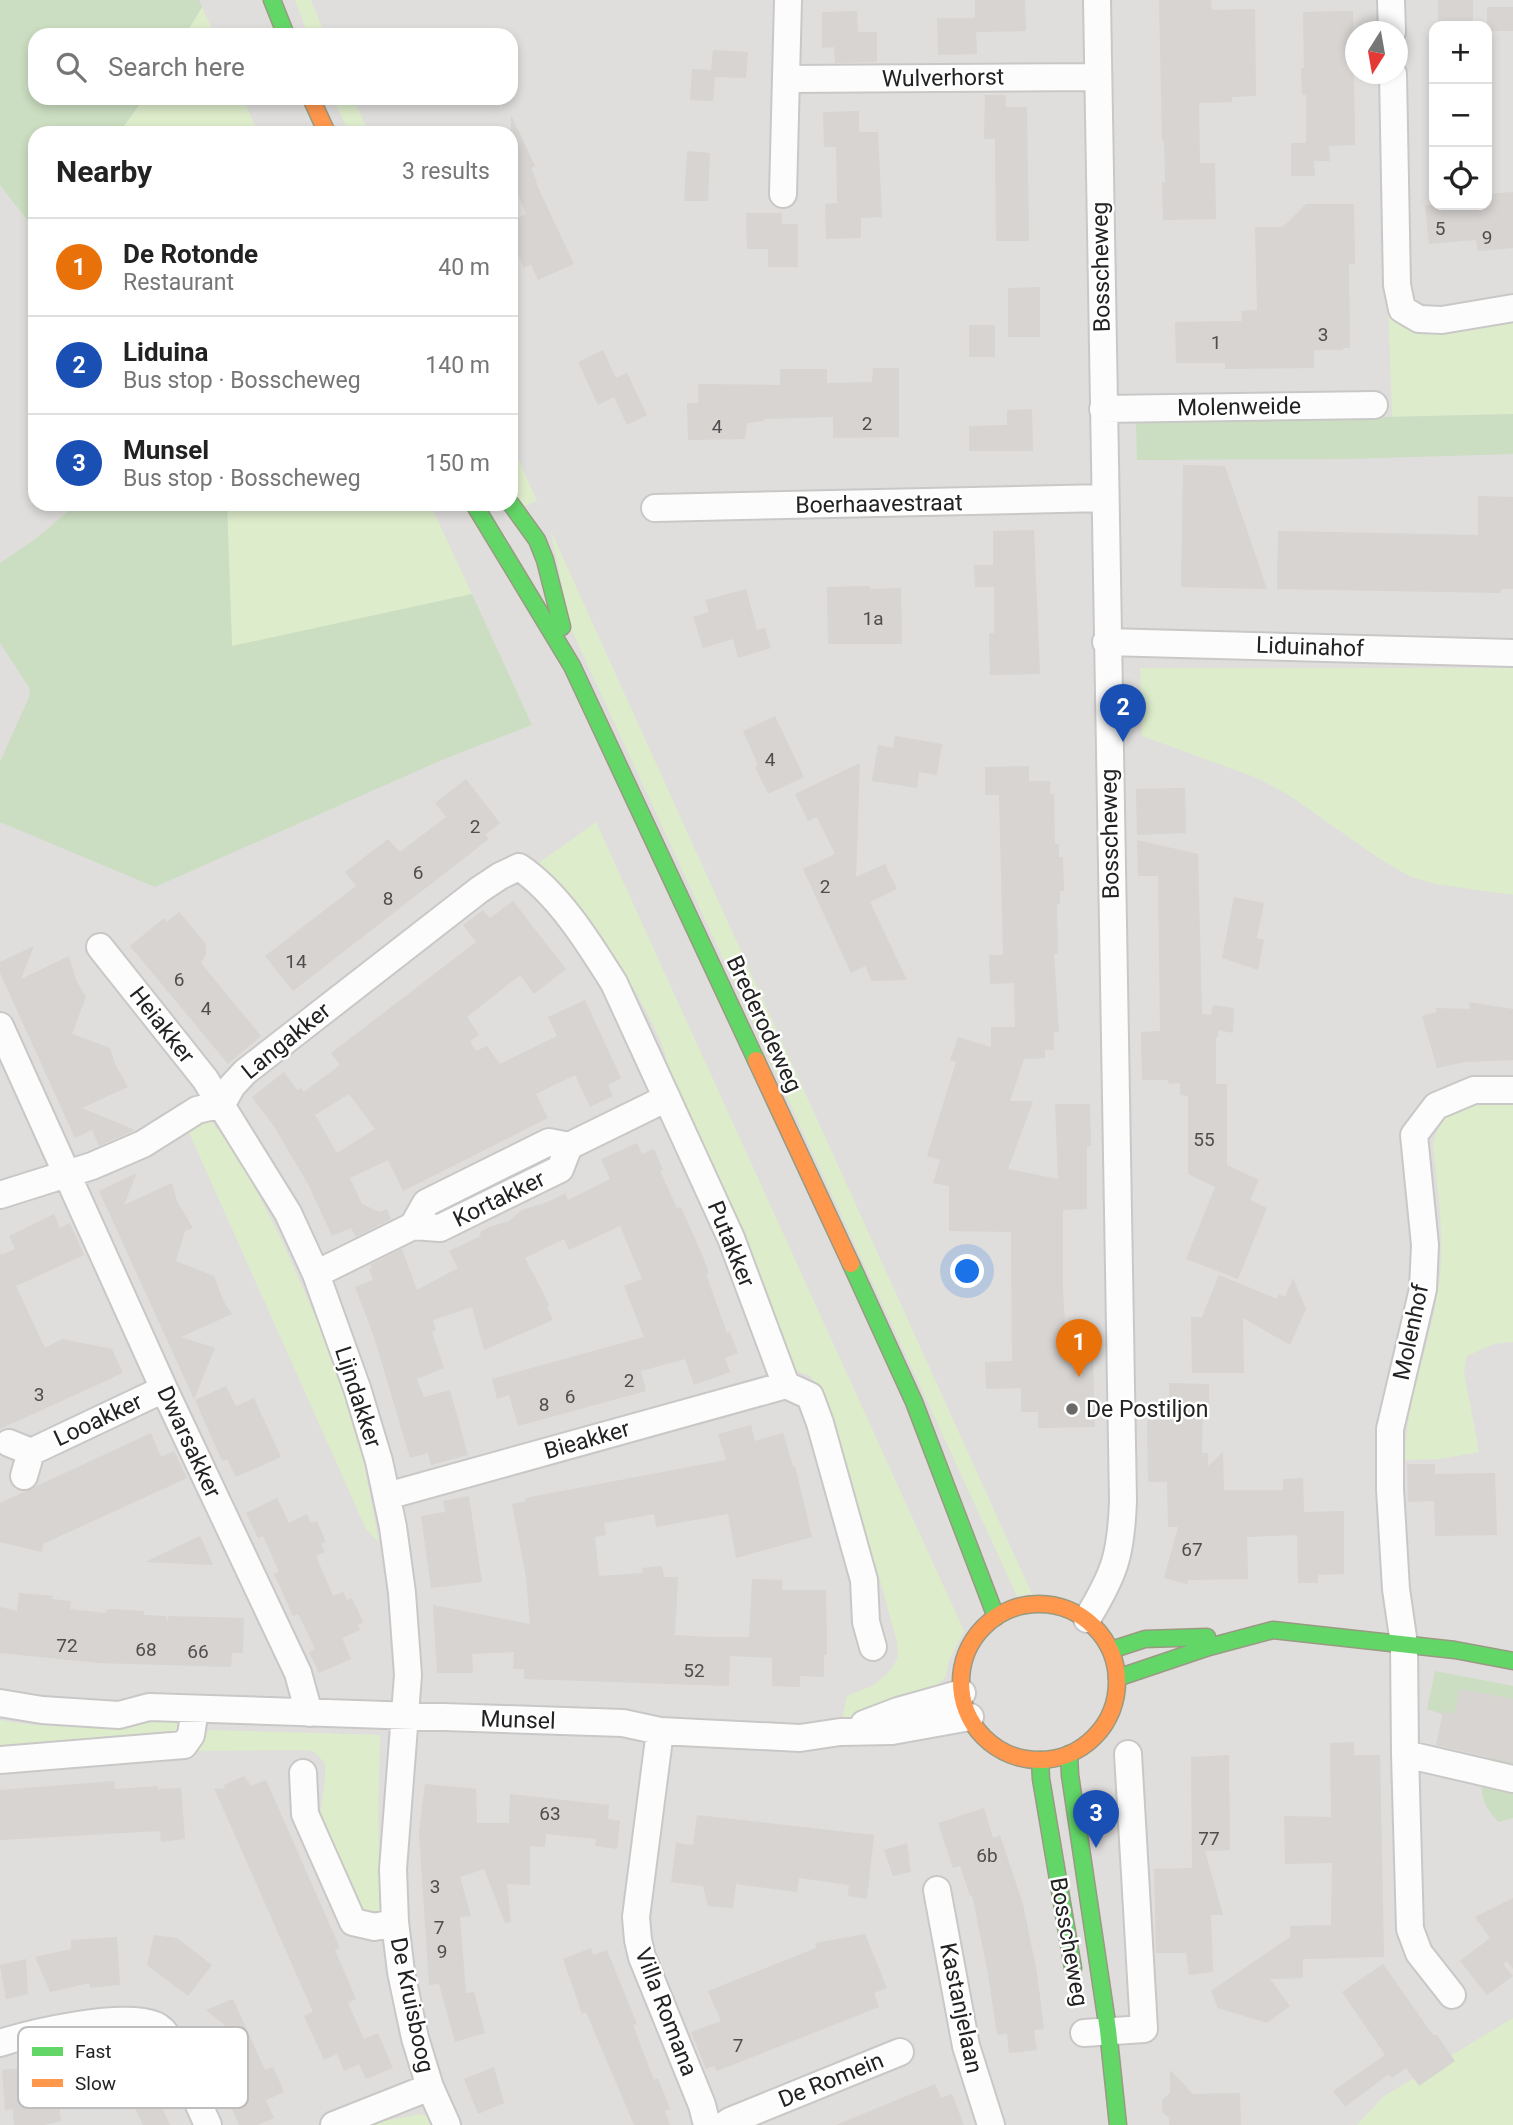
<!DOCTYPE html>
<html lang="en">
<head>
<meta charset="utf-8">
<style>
	:root { --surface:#fff; --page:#f2f2f2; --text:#222; --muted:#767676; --line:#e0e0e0; --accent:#1a73e8 }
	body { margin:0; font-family:Roboto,sans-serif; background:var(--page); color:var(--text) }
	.controls { position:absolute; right:21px; top:21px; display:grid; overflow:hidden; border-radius:14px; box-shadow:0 4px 10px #0003 }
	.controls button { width:63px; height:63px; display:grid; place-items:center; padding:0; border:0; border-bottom:2px solid var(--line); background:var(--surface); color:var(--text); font:35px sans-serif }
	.compass { position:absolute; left:1345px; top:21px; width:63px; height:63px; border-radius:50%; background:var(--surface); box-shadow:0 4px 10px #0003; rotate:191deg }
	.you { position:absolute; left:968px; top:1272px; width:24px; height:24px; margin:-18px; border:5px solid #fff; border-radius:50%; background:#1a73e8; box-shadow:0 0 0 10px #1a73e833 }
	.badge { display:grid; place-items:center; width:46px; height:46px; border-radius:50%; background:var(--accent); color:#fff; font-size:23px; font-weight:700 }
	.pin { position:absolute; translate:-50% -58px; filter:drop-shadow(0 2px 4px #0008) }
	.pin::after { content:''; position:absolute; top:37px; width:24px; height:21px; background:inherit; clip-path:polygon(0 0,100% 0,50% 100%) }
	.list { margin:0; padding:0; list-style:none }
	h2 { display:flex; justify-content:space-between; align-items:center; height:91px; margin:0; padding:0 28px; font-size:30px }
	h2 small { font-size:23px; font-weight:400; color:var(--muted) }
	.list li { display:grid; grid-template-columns:46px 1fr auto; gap:21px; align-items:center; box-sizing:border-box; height:98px; padding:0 28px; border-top:2px solid var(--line) }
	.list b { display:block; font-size:26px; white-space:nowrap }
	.list p { margin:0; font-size:23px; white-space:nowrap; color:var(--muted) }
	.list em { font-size:23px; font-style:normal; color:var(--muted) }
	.icon { flex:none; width:38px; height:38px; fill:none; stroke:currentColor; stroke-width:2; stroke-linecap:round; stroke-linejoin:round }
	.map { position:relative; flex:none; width:1513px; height:2125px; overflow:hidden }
	.search { position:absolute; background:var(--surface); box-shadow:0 4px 10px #0003; left:28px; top:28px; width:490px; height:77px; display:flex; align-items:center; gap:18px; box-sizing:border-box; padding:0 24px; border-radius:21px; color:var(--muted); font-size:26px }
	.panel { position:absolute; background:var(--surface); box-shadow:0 4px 10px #0003; left:28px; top:126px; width:490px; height:385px; border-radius:21px }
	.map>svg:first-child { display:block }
</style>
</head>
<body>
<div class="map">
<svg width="1513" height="2125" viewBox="0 0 1513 2125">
	<rect width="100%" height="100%" fill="#f0eeeb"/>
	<path fill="#dfdedc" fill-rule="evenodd" d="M0,0H1513V2125H0ZM1434,26H1487V205H1434ZM1356,32H1398V74H1356ZM35,35H511V98H35ZM35,133H511V504H35Z"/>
	<path fill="#ddeccb" d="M295,0H311L325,35H308Z
		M202,7L215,35H185Z
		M144,98H243L258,133H119Z
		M333,98H353L369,133H349Z
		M1388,302L1404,326L1436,330L1513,322V414L1392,417Z
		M511,443L537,501L518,508L511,493Z
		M227,504H430L472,594L232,647Z
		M550,529L1032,1594L1017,1596L572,631Z
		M1140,668H1513V895L1435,884L1409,876L1380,859L1287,794L1257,778L1142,736Z
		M596,822L964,1631L949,1660L946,1676L934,1689L911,1705L842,1721L847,1696L874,1685L888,1673L898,1658L897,1642L876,1565L858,1523L826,1400L810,1376L790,1368L780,1329L758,1280L733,1209L666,1071C669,1054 660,1041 653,1025C624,963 581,915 536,865Z
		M1513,1097V1342L1494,1344L1467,1356L1464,1372L1479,1452L1440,1459L1405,1460C1406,1398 1429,1350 1438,1290C1446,1242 1438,1193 1433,1145C1442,1102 1476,1100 1513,1097Z
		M208,1117L241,1160L282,1241L316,1318L338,1375L360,1443L379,1543L366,1529L187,1128Z
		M0,1720C57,1731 103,1726 160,1721L173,1722L182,1727L173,1737L0,1748Z
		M209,1730L380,1735L378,1824L383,1924L366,1929L320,1816L325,1779V1763L313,1751L297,1750L192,1751Z
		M1513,2018V2125H1357L1383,2097Z
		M422,2114L437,2121L439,2125H373L383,2121Z"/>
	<path fill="#cbdec1" d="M0,0H199L202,7L185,35H35V98H144L119,133H35V230L0,185Z
		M1513,414V454L1345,459L1137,460L1136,423Z
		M77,504H227L232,646L472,594L532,725L444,759L155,887L0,822V762L29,697L30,689L0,643V563L34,540Z
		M1435,1671L1513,1686V1818L1499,1822C1478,1802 1477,1781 1492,1757L1461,1721L1427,1709Z"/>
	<path fill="#d7d4d2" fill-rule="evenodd" d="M975,0H1025L1026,31L976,32L977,54L938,55L937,18H975Z
		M1159,0H1211L1212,10L1255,9L1256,96L1232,97V102L1199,103L1200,163H1215L1216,219L1163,220L1162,182H1165L1164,141H1162Z
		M1438,0H1473V26H1438Z
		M1487,7H1513V31H1487Z
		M857,11L858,32H877V62L835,63L834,47L822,48V12Z
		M1353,11L1355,145L1329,146L1330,161H1314L1315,176H1291V143H1306V95H1302L1301,68H1304L1303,12Z
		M713,50L748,52L746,78L715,77L713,101L690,100L692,69L711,70Z
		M985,95H1006V107H1027L1029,241H996L995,139H984Z
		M859,111V132H878L882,217L861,218V238L826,239L825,204L837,203L836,147H824L823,112Z
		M511,115L535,166L531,168L537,182L536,183L574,264L538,280L531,265L524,268L511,240V221L526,214L511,178Z
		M687,151L710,153L708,201H684Z
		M1513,192V248L1478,251L1476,240L1429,244L1425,205H1487V194Z
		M1306,204H1354L1355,264H1349L1350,348H1343V350H1314V368L1225,369V363H1176L1175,322L1242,321L1241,311L1257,310L1255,227H1283Z
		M746,213H782V224H798V267H768V249H747Z
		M1040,287V337H1008V288Z
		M969,325H995V357H969Z
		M603,350L616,378L627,373L647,415L627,425L614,397L598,405L578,362Z
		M873,368H899V437L833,438V417L764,419V421L747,423L745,439L688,440L687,403H698V384L780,385V369H827V383L872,382Z
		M1032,409L1033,451H969V426L1007,425V410Z
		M1183,465L1225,466L1267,589L1181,587Z
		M1478,496L1513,497V589H1501V593L1277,589L1278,531L1478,535Z
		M1034,530L1040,674L990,675L989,633H994V587H975L974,565H993V531Z
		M870,586V589L901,588L902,644H828L827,587Z
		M746,589L757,630L765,628L771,648L738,658L733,639L703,648L693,617L709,612L705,600Z
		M775,716L804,777L768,794L755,767L758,765L743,731Z
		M895,736L942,744L937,775L919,772L917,788L872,781L878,745L893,748Z
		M860,763L856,877L885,864L897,889L870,902L907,980L872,981L865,966L851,973L803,869L835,854L817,817L808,821L795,794Z
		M1029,766V781H1050V794H1054L1055,844H1059V857H1063L1064,891H1060V904H1057L1058,954H1054L1059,1032H1054V1050H1045V1058L1024,1059L1010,1101H1033L1008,1169L1058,1179L1055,1104H1090L1091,1146H1087V1209L1063,1210V1292L1065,1324L1092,1323L1095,1427L1038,1428V1412H1021V1388L986,1389L985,1362L1012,1361L1011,1232L949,1231V1186L933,1183L940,1160L927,1156L956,1062L950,1060L958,1037L991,1047V1027H1015L1014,983L990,984L989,955H1003L999,795H985V767Z
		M466,779L500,823L485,835L489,839L293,991L265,956L356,886L345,872L388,839L400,852L446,817L435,803Z
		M1185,788L1186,833L1137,835L1136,789Z
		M1137,840L1198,854L1202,1014L1211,1015L1213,1005L1234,1008L1233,1033L1218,1030V1037H1216V1084H1227V1165L1259,1180L1250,1200L1267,1208L1238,1279L1186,1259L1215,1187L1188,1174V1096L1180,1095V1083L1169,1084L1168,1080H1142L1141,1032L1160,1031L1158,876H1138Z
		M1234,897L1264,903L1257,938L1264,940L1258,970L1222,958Z
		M513,901L566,969L534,994L520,975L467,1017L479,1035L470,1041L476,1051L487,1046L500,1064L557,1036L548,1017L585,1000L621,1078L608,1085L613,1096L590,1107L575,1075L536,1094L548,1118L403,1191L388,1160L350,1178L362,1204L379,1212L387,1209L391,1219L356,1237L351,1228L332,1236L308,1184L273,1125L252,1097L284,1072L297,1090L301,1088L304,1092L340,1065L331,1053L476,942L463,925L483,910L490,918ZM349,1094L375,1129L337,1153L315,1115Z
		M179,912L206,944V954L201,963L261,1036L228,1064L130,946L164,918L167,922Z
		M34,946L21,979L69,956L76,980L86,997L72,1034L110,1048L116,1066L128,1087L82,1108L135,1130L99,1146L92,1130L75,1138L0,973V962Z
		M1469,1002L1513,1009V1060L1465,1062L1437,1068L1422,1016L1437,1012L1435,1008L1470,1009Z
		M637,1143L642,1154L654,1149L663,1170L660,1171L677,1208L681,1207L704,1259L709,1273L706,1274L727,1333L730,1332L738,1353L725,1358L730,1372L694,1385L685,1359L641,1371L646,1391L518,1426L509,1395L497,1399L492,1379L644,1337L624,1286L642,1279L620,1226L569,1250L564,1239L525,1258L550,1306L547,1307L553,1320L484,1350L472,1307L433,1320L436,1330L432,1332L444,1368L417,1379L424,1397L450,1390L468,1455L431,1465L428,1453L410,1458L374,1337L355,1287L373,1280L369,1269L372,1267L370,1265L402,1249L417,1290L458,1268L449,1251L481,1236L480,1232L489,1227L509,1221L522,1210L548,1202L565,1193L568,1200L610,1179L601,1159Z
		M137,1173L124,1205L172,1183L177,1201L193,1228L185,1231L176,1261L214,1276L223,1300L232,1314L181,1337L215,1348L194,1399L99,1191Z
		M54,1214L60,1228L70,1223L84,1255L16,1286L45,1348L62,1339L112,1349L123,1373L0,1429V1252L1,1255L15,1249L9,1236Z
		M1219,1275L1277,1299L1279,1294L1285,1297L1293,1278L1306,1309L1290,1345L1243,1318L1244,1373H1192L1191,1317H1202Z
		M1169,1383L1209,1384V1403H1203L1202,1453H1208V1466L1223,1452L1224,1490H1283V1479L1303,1478L1304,1512L1344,1511V1574L1318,1575V1583H1298L1297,1535L1247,1537L1248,1579L1188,1580L1187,1584L1164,1578L1178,1527H1168L1167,1482H1148L1147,1420H1169Z
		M226,1386L236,1406L254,1398L281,1457L236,1477L227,1459L222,1461L195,1400Z
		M751,1425L755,1441L783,1433L793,1467L795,1466L812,1537L736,1558L728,1514L656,1527L654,1514L633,1518L604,1523L606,1535L595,1537L599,1576L643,1573L642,1568L662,1566L664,1577H678L675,1635L709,1637H749L752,1579L782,1580V1590H826L827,1655H824V1677L800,1676V1687L772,1686V1658L730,1656L729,1686L524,1679V1669H513L514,1652L472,1654L473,1673H437L433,1605L530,1624L526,1577L512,1504L526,1501L525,1498L726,1460L718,1434Z
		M151,1433L161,1457L174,1451L187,1478L43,1544L42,1552L0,1542V1503Z
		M1407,1464H1435V1474L1495,1473L1497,1535L1435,1536L1434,1501L1408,1502Z
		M469,1496L482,1582L431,1588L421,1516L445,1512L443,1501Z
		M277,1498L289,1523L307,1514L311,1523L317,1521L326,1542L321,1544L325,1552L316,1556L333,1596L343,1592L347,1600L352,1598L363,1622L358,1625L360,1630L342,1638L351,1659L319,1673L309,1652L315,1649L307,1632L298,1614L293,1616L274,1574L279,1572L263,1536L258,1538L246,1513Z
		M200,1536L213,1565L145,1562Z
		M19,1593L53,1596L52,1599L71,1601L70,1609L105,1613L108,1609L144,1611V1615L166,1616L168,1622V1616L244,1618L243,1653H232L231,1667L99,1663L0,1653V1607L17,1611Z
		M1460,1689L1513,1699V1763L1436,1745L1443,1711L1454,1714Z
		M1354,1742V1755H1380L1384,1957L1303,1959V1978L1270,1979L1290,2006L1267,2023L1218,2008L1211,1991L1290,1937V1926L1331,1925L1332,1863L1285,1864L1284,1816L1331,1817L1330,1743Z
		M1229,1755L1230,1850L1205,1851L1223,1915H1211L1213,1972L1189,1975L1186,1953H1156L1154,1869L1192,1868L1191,1757Z
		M244,1776L251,1786L266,1780L340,1948L335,1950L356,1999L348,2003L364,2039L378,2033L393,2068L366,2079L359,2064L344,2071L337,2054L324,2060L304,2016L313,2012L214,1788L225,1789L224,1785Z
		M114,1781L115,1789L158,1786V1789L181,1788L185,1839L161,1842L160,1831L0,1840V1790Z
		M425,1784L476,1789L477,1823H509L510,1794L609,1805L608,1819L620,1821L617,1849L595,1846L596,1839L546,1834L545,1847L530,1846V1885L507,1884L511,1922L505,1923L484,1869L460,1877L471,1916L460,1917L466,1993L474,1992L485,2033L455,2042L439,1984L429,1985L419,1832Z
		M984,1808L993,1838L1000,1835L1023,1904L1037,1973L1044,2029L1034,2030L1037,2050L1009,2053L1007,2034L997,2035L988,1974L972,1895L970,1896L960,1866L953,1868L938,1823Z
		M697,1815L874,1835L867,1899L848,1896L849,1885L799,1878L797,1892L736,1884L733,1908L708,1906L703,1886L671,1882L676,1843L693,1845Z
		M907,1843L911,1872L893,1876L884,1850Z
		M1513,1898V1969L1507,1961L1503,1964L1513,1976L1487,1995L1460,1961L1490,1938L1475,1917Z
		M865,1934L887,1988L874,1993L879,2007L717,2071L714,2066L706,2069L691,2032L721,2021L708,1991L816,1948L815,1943Z
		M154,1935L177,1938L212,1965L188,1996L147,1965Z
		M117,1937L120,1985L90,1988L89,1983L50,1992L35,1957L71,1949V1940Z
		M591,1948L593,1955L607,1950L637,2024L633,2025L654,2080L658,2078L670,2109L665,2111L670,2125H634L586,2012L582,2014L563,1959Z
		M26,1959L28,1994L6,1999L0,1965Z
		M1383,1964L1433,2035H1437L1455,2061L1419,2086L1406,2068L1392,2078L1389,2074L1345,2107L1333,2091L1385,2055L1342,1992Z
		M233,1999L265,2070L273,2067L284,2092L266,2100L274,2118L258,2125H239L200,2037L226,2026L206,2010Z
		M139,2047L143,2054L150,2051L166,2087L156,2094L170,2125H143L127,2092L116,2098L101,2064Z
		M35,2067L36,2087L57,2086L61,2121L44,2125H14L13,2109L5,2110L2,2070Z
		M494,2067L504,2103L478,2114L464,2079Z
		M1170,2070L1193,2094L1240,2093L1241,2125H1169V2118L1162,2112V2100L1170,2093Z
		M935,2084L941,2098L952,2094L964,2125H836Z"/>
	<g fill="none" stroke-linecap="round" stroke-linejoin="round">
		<g stroke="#c9c8c7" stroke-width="30">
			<path id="street" d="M1391,0L1392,32
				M1393,74L1397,285L1402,309L1419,319L1442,320L1513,308
				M788,79L1098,77
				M783,194L788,0
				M1103,409L1374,405
				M655,508L1104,498
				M1106,642L1513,653
				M100,947L205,1079L288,1213L316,1274L357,1388L379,1461L393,1527L402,1593L408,1675L393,1869L395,1922L401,1972L415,2038L430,2087L447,2125
				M0,1026L164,1389L298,1673L309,1713
				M0,1195L92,1166L143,1144L197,1110L222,1104L232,1086L245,1072L479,890L500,876L519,867C558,893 589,943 614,983L731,1238L786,1385L810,1396L820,1423L864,1580L866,1622L873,1647
				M413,1226L440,1228L560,1169L569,1146
				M316,1274L413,1226L426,1203L549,1142L569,1146L667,1098
				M9,1443L31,1452L164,1389
				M24,1476L31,1452
				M387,1496L786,1385
				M1087,1619C1115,1573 1121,1555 1123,1501L1097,0
				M0,1703L42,1710L119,1715L149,1707L623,1723L660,1731L800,1738L840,1732L892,1731L970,1717
				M864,1724L898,1711L962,1693
				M660,1731L636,1917L638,1940L642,1957L702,2105L707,2125
				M1405,1754L1513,1779
				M0,1760L184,1745L191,1735L195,1709
				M303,1773L305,1814L353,1922L375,1927L395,1922
				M937,1890L966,2046L991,2125
				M1452,1995L1419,1953L1410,1929L1405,1754L1404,1644L1396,1589L1390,1489V1429L1423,1289L1425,1245L1414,1135L1436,1106L1474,1090H1513
				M1084,2033L1144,2029L1128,1754
				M0,2043C34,2032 122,2012 155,2025C162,2028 165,2033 170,2040L208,2125
				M334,2125L430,2087
				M724,2125L730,2121L900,2052"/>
		</g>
		<g stroke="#999a82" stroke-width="19">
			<path id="fast" d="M272,0L286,35
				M474,504L572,666L756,1060
				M511,504L537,540L545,560L562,627
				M851,1264L914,1402L996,1617
				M1111,1650L1145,1639L1207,1637
				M1117,1678L1209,1647L1273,1630L1455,1650L1513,1661
				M1069,1754L1070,1775L1108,2030L1118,2125
				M1040,1760L1041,1779L1073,1968"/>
		</g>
		<g stroke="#999a82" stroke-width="19">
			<path id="slow" d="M311,98L327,133
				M756,1060L851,1264
				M961 1682a78 78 0 1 1 156 0a78 78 0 1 1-156 0Z"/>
		</g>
		<use href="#street" stroke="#fdfcfc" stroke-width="26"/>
		<use href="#fast" stroke="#63d668" stroke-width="16"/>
		<use href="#slow" stroke="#ff974d" stroke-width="16"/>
	</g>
	<circle fill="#6a6968" stroke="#fff" stroke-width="2.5" cx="1072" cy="1409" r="7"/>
	<g text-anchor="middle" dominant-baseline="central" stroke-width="5" stroke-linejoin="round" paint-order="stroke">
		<g font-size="19" fill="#4f4e4e">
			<text x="1440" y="228">5</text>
			<text x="1487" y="237">9</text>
			<text x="1323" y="334">3</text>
			<text x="1216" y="342">1</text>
			<text x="867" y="423">2</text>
			<text x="717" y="426">4</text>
			<text x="873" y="618">1a</text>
			<text x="770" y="759">4</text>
			<text x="475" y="826">2</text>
			<text x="418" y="872">6</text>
			<text x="825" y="886">2</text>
			<text x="388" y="898">8</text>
			<text x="296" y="961">14</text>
			<text x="179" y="979">6</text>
			<text x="206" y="1008">4</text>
			<text x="1204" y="1139">55</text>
			<text x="629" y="1380">2</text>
			<text x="39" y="1394">3</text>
			<text x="570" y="1396">6</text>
			<text x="544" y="1404">8</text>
			<text x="1192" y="1549">67</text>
			<text x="67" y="1645">72</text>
			<text x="146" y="1649">68</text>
			<text x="198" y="1651">66</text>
			<text x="694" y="1670">52</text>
			<text x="550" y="1813">63</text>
			<text x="1209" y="1838">77</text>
			<text x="987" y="1855">6b</text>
			<text x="435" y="1886">3</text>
			<text x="439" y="1927">7</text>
			<text x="442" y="1951">9</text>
			<text x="738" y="2045">7</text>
		</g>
		<g font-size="23" fill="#222" stroke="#fff">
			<text transform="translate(943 78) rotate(-1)">Wulverhorst</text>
			<text transform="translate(1101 267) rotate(-91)">Bosscheweg</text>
			<text transform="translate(1239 407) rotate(-1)">Molenweide</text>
			<text transform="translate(879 504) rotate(-1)">Boerhaavestraat</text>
			<text transform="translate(1310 647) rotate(2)">Liduinahof</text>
			<text transform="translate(1110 834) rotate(-91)">Bosscheweg</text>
			<text transform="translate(764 1024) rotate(65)">Brederodeweg</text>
			<text transform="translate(162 1025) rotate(52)">Heiakker</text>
			<text transform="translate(286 1041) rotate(-39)">Langakker</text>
			<text transform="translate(499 1199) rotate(-26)">Kortakker</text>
			<text transform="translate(731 1244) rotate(68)">Putakker</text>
			<text transform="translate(1411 1332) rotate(-78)">Molenhof</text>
			<text transform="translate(358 1397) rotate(72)">Lijndakker</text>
			<text transform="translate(98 1420) rotate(-25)">Looakker</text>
			<text transform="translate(587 1440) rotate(-16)">Bieakker</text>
			<text transform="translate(189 1442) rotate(65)">Dwarsakker</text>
			<text transform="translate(518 1720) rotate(2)">Munsel</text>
			<text transform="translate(1069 1942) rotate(80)">Bosscheweg</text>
			<text transform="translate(412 2005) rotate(78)">De Kruisboog</text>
			<text transform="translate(961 2008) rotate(78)">Kastanjelaan</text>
			<text transform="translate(666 2012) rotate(69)">Villa Romana</text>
			<text transform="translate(831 2080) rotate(-22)">De Romein</text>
		</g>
		<g font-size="23" fill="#222" stroke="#fff" text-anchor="start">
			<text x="1086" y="1409">De Postiljon</text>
		</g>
	</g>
	<rect x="18" y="2027" width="230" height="81" rx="10" fill="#fff" stroke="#bdbdbd" stroke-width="2"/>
	<rect x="32" y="2047" width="31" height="9" fill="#63d668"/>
	<rect x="32" y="2079" width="31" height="8" fill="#ff974d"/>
	<g font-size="19" fill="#222">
		<text x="75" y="2058">Fast</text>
		<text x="75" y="2090">Slow</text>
	</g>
</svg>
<div class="controls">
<button>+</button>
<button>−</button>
<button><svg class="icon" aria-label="locate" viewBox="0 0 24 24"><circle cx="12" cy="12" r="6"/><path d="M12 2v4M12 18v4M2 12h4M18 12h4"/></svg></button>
</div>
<svg class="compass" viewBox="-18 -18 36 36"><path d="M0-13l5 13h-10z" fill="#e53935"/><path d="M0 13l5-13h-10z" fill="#767676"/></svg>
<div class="you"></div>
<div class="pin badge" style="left:1079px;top:1377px;background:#e8710a">1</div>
<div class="pin badge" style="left:1123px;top:742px;background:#1a4fb4">2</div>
<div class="pin badge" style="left:1096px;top:1848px;background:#1a4fb4">3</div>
<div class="search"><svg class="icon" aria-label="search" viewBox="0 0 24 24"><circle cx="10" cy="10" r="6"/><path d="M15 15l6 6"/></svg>Search here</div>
<section class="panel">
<h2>Nearby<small>3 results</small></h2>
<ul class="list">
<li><span class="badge" style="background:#e8710a">1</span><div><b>De Rotonde</b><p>Restaurant</p></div><em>40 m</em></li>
<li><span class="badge" style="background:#1a4fb4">2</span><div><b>Liduina</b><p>Bus stop · Bosscheweg</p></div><em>140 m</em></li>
<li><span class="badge" style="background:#1a4fb4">3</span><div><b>Munsel</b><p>Bus stop · Bosscheweg</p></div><em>150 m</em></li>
</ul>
</section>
</div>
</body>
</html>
